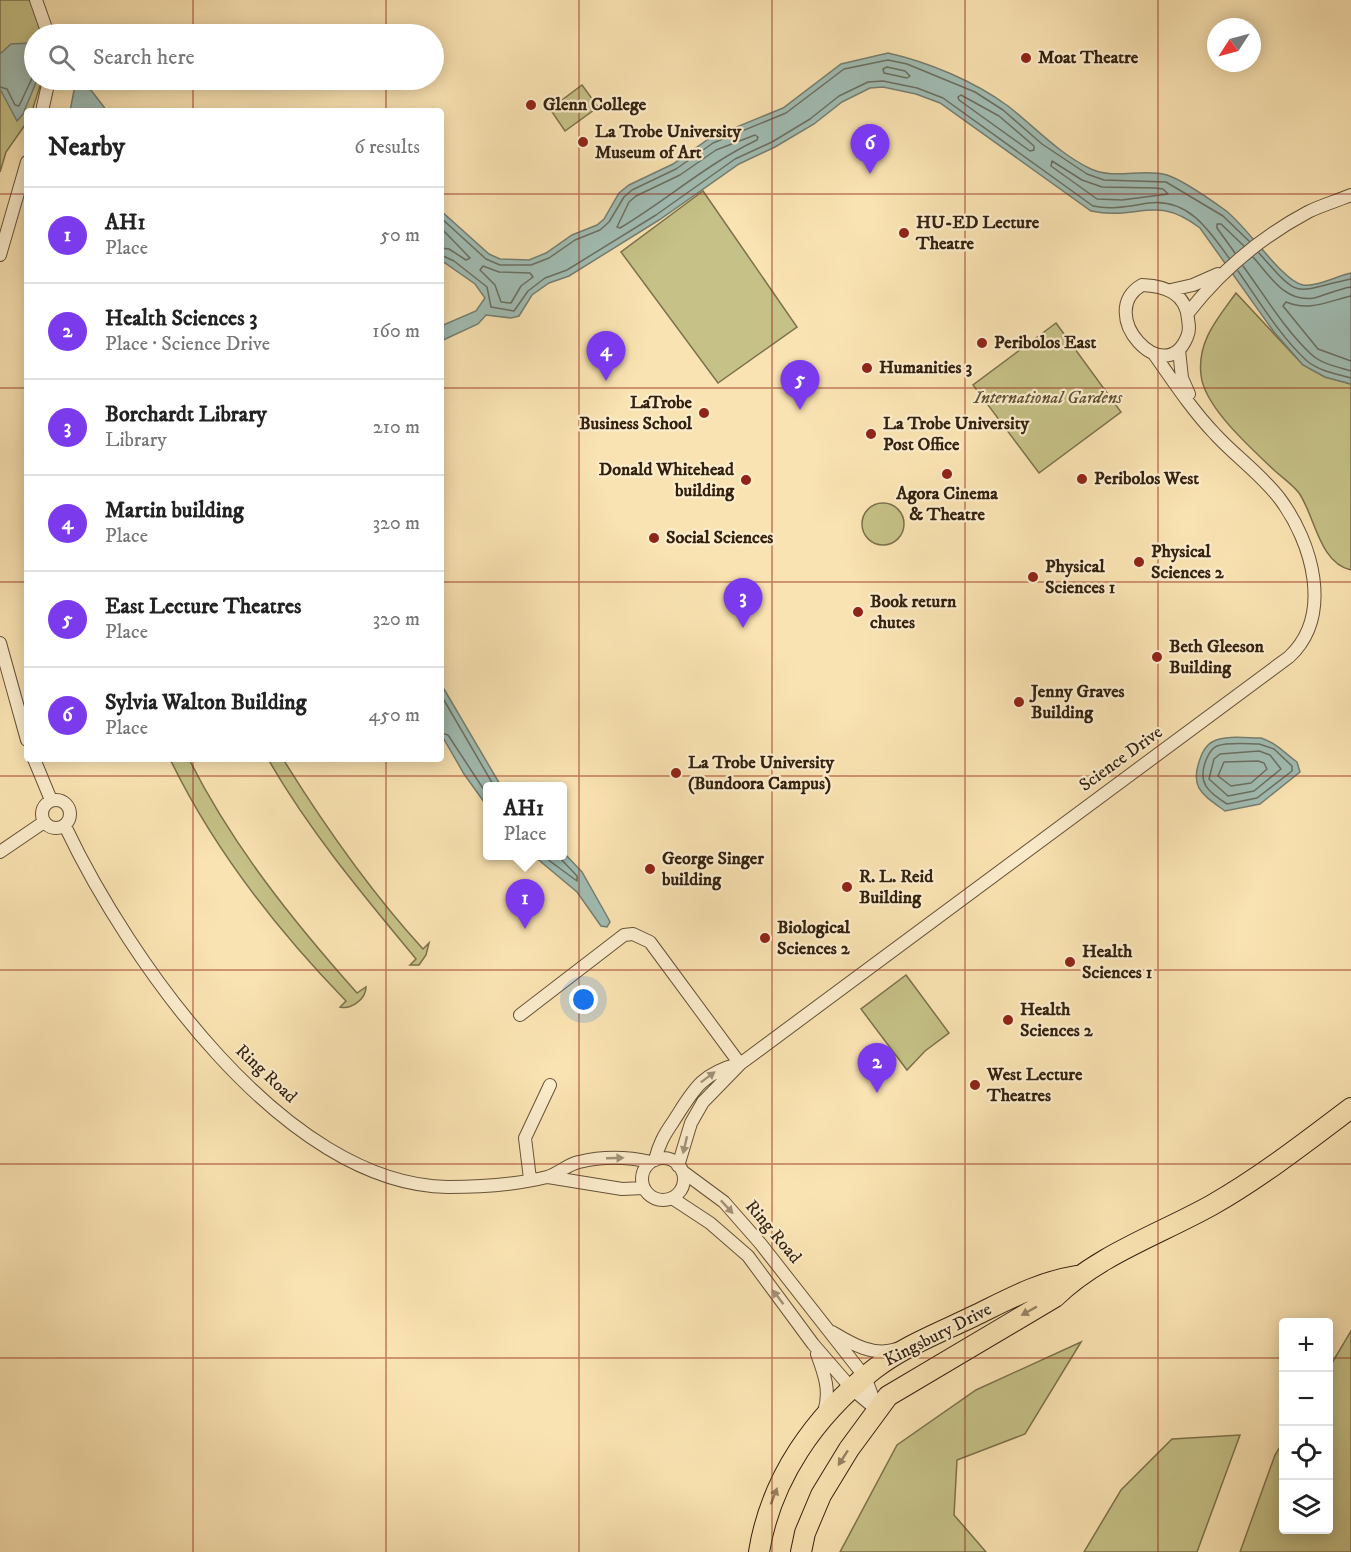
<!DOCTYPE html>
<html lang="en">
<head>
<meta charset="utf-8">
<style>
	:root { --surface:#fff; --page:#f6f6f6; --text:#222; --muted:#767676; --line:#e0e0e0; --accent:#7c3aed }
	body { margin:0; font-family:"IM FELL DW Pica",serif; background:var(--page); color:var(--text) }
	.controls { position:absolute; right:18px; bottom:18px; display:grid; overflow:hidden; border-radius:6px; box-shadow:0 3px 15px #0003 }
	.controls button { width:54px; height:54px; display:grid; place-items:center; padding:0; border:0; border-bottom:2px solid var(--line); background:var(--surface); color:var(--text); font:30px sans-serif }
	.compass { position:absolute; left:1207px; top:18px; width:54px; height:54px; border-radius:50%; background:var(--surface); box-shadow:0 3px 15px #0003; rotate:234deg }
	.you { position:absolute; left:584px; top:1000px; width:21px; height:21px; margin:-15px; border:4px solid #fff; border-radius:50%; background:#1a73e8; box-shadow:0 0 0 9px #1a73e833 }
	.badge { display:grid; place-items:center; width:39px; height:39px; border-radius:50%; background:var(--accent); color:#fff; font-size:20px; font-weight:700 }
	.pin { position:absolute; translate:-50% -50px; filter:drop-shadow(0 2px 3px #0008) }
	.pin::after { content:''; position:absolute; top:32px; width:21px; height:18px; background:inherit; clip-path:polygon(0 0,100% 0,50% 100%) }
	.popup { position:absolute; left:483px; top:782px; width:84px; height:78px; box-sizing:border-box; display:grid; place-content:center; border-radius:6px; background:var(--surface); filter:drop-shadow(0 2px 4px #0005); font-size:20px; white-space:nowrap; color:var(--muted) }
	.popup b { font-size:22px; color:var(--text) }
	.popup::after { content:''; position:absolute; left:50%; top:100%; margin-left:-12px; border:12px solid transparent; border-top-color:var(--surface) }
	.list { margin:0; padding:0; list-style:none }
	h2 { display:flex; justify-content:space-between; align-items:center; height:78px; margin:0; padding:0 24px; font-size:26px }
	h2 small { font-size:20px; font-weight:400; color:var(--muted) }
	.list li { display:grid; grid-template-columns:39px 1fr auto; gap:18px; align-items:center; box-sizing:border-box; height:96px; padding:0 24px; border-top:2px solid var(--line) }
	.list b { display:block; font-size:22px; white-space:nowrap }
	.list p { margin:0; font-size:20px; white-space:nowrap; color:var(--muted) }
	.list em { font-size:20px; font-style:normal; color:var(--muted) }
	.icon { flex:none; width:33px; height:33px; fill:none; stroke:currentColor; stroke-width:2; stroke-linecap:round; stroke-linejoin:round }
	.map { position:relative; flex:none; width:1351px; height:1552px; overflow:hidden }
	.search { position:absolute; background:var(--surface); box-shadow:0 3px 15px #0003; left:24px; top:24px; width:420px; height:66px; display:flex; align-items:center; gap:15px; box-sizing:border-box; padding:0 21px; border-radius:33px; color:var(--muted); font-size:22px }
	.panel { position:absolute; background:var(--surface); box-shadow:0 3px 15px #0003; left:24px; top:108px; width:420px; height:654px; border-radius:6px }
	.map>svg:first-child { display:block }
</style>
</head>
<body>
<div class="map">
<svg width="1351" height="1552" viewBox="0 0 1351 1552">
	<rect width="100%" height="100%" fill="#fae3b2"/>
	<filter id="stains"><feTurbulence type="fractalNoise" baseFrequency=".00333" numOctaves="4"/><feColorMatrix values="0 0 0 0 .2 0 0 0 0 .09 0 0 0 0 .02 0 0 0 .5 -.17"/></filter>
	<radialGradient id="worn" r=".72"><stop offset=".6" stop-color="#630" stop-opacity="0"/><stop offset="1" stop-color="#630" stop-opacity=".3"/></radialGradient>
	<path fill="#c5c187" stroke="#7c714c" stroke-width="1.5" d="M0,0H34L46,34H34V80H42L32,111H27V122L6,152L0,172Z
		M582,85L598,107L565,131L550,109Z
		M703,191L797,327L718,383L621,252Z
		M1236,293L1303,365L1325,377L1351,384V570C1319,563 1315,516 1299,493C1293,485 1283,478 1275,471C1252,449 1204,407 1201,375C1197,341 1218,318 1236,293Z
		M1056,323L1121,412L1039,473L973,385Z
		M862 524a21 21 0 1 1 42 0a21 21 0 1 1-42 0Z
		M170,759H189C232,845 293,921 357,993L366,987C366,999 351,1010 340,1007L346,1001C277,930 213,848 170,759Z
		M268,759H283C324,825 370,891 423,949L429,943L426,955L419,965H410L416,959C363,895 310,832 268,759Z
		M906,975L949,1033L925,1051L907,1070L861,1009Z
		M1351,1331V1552H1240L1275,1455L1283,1442L1284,1530H1328L1329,1368Z
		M1081,1342L1025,1434L957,1460L954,1515L986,1552H840L897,1445L976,1390Z
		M1240,1435L1197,1552H1084L1121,1490L1172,1439Z"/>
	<path fill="#a1bdb4" stroke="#757f72" stroke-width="1.5" d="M32,43L34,46V80H37L23,114L17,121L0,89V54L11,44Z
		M888,53C928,62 974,81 1008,106C1035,127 1059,154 1091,169C1115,180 1142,168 1167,175C1183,180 1211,200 1225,210C1246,225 1283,282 1303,285C1317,287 1337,276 1351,273V384L1325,377L1303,365L1274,332L1200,228C1155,193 1139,221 1091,211L940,103L916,94L883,87L870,88L842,102L814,124L775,147L739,164L659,220L569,276L549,283L532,295L519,316L511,318L486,315L478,324L441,341V326L476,311L485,298L475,284L441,260V211L489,254L500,259L529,260L546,253L572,235L597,225L604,219L619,193L629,185L673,164L710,138L783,108L841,64Z
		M76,80L84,81L107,111H70Z
		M441,684L501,786H488L487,806L464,774L441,734Z
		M1261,738C1278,744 1283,752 1297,762L1300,772L1260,804L1225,811C1203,795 1189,788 1200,759C1202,752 1207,744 1214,741C1225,735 1248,738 1261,738Z
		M563,852L582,872L608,918L610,922L607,927L601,926L577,892L534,856H562Z"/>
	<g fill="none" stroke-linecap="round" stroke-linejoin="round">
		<path stroke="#6a6f62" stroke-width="1.5" d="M887,67L905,71L910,76L907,78L884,73L883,69Z
			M0,87L7,89L15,105L19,106L34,74
			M961,95L999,116L1034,146V150L1030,151L959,100L958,97Z
			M755,135L758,137L757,140C708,163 667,200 620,228L617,227L629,202L636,196L680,175L716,150Z
			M1052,161L1082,180L1102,187L1155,188L1163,189L1168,194L1122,200L1097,199L1051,166Z
			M441,218L486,259L500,265H531L549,258L575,240L600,230L609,222L624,197L632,190L676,169L713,143L786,113L844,69L888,60L907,64L975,92L1003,110L1042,144L1087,174L1104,180L1166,182L1223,216L1249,241
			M441,228L470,258L466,260L449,249L441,248
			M1235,253L1217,228V224H1221L1244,246
			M1259,253C1302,302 1292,291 1351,279
			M441,255L454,261L487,287L491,307L514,311L528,291L545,278L567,270L656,215L735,159L772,142L810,119L839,96L868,82L883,81L917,88L943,98L1093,206C1113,210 1129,206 1149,203C1188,198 1209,230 1229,258
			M1253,257C1270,276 1285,303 1314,298C1326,295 1338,289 1351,287
			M483,266L499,272L530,273L533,277L521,286L511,303L501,302L495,285L480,270Z
			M1243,266C1265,296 1285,330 1312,355C1322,364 1338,367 1351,371
			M1238,271C1259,301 1280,336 1307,361C1319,371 1337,374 1351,378
			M1351,296C1328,301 1310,312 1286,302L1283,306L1318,349L1351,361
			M441,695L494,786
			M441,733L448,735L488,796
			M1259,744L1274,749L1292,766V771L1257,798L1227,804C1208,792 1197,783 1206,760C1208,755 1212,748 1217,746C1228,742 1248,744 1259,744Z
			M1259,751L1270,755L1281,769L1254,791L1228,796L1209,779L1214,759L1220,754Z
			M1258,761L1264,763L1267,769L1251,783L1231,786L1218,776L1224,762Z
			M543,856L577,881V876L558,856"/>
		<g stroke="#655238" stroke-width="14">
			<path id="street" d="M36,0L48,34
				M42,111L49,80
				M0,255L27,162
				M1142,285C1165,286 1186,293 1188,319C1189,325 1190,331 1187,337C1165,391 1094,313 1142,285Z
				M1171,290L1193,285L1218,274
				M1188,313C1220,272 1261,237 1308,212C1322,205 1337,201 1351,195
				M1179,350L1182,378L1189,394
				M0,643L27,740
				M34,759L51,800
				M42 814a14 14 0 1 1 28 0a14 14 0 1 1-28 0Z
				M65,826C128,959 284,1185 448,1187C480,1187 515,1185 547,1177C558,1174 568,1164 579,1162C603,1156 629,1157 651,1162
				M0,852L44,822
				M520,1015L624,935L633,934L650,942L740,1064
				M642 1179a21 21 0 1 1 42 0a21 21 0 1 1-42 0Z
				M655,1160C659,1144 664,1135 673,1122C693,1091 700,1074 738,1064
				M678,1166L691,1123L703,1102L740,1064L1289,657C1334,615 1312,542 1280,499C1261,474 1235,456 1215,434C1192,410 1173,381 1154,354
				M682,1171L724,1202L760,1243L865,1377L878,1411
				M548,1177L622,1189L644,1188
				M530,1179L525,1138L550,1085
				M672,1198L710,1223L748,1256L813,1344L852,1389L876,1409
				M832,1332C852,1344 873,1357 897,1349
				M817,1354C824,1373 831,1391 824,1412"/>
		</g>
		<g stroke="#332110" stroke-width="22">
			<path id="primary" d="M759,1552C771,1478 815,1416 873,1370C902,1347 941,1332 974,1316C1007,1300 1039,1282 1076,1276
				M801,1552L805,1533L821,1495L849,1449L888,1396L1055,1297C1098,1255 1160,1234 1212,1205C1261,1177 1306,1142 1351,1108"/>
		</g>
		<use href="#street" stroke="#fcedcd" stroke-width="12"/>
		<use href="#primary" stroke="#fae3b2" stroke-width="20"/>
	</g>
	<defs><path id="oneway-solid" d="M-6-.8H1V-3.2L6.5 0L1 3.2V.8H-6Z" transform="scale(1.5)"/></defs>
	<g fill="#a29178">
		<use href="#oneway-solid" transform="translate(708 1077) rotate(-37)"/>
		<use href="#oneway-solid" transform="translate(685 1145) rotate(103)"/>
		<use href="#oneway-solid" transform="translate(615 1158) rotate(-2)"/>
		<use href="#oneway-solid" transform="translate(727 1207) rotate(47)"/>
		<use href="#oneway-solid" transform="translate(778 1297) rotate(-127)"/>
	</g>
	<g fill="#968261">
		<use href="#oneway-solid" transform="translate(1029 1311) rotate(151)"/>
		<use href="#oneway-solid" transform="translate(843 1458) rotate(123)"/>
		<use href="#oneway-solid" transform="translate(774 1496) rotate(-69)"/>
	</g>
	<path fill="none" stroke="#8f2418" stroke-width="1.5" stroke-opacity="0.55" d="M193,0V34M386,0V34M579,0V1552M772,0V1552M965,0V1552M1158,0V1552M193,80V111M386,80V111M0,194H27M441,194H1351M0,388H27M441,388H1351M0,582H27M441,582H1351M193,759V1552M386,759V1552M0,776H1351M0,970H1351M0,1164H1351M0,1358H1284M1328,1358H1351"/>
	<g fill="#8f2418" stroke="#fcedcd" stroke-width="2">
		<circle cx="1026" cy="58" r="6"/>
		<circle cx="531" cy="105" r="6"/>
		<circle cx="583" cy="142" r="6"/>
		<circle cx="904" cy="233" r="6"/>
		<circle cx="982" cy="343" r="6"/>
		<circle cx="867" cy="368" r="6"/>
		<circle cx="704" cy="413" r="6"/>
		<circle cx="871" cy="434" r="6"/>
		<circle cx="947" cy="474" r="6"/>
		<circle cx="1082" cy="479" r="6"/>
		<circle cx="746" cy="480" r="6"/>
		<circle cx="654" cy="538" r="6"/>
		<circle cx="1139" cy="562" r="6"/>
		<circle cx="1033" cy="577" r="6"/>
		<circle cx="858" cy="612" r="6"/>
		<circle cx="1157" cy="657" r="6"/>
		<circle cx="1019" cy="702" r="6"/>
		<circle cx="676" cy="773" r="6"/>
		<circle cx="650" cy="869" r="6"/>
		<circle cx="847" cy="887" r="6"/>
		<circle cx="765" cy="938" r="6"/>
		<circle cx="1070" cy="962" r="6"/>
		<circle cx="1008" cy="1020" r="6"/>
		<circle cx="975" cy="1085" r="6"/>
	</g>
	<g text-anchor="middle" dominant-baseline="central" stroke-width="4.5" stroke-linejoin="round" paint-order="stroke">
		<g font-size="18" font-weight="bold" fill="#332110" stroke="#fcedcd" text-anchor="start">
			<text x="1038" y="58">Moat Theatre</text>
			<text x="543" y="105">Glenn College</text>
			<text x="595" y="132">La Trobe University<tspan x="595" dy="21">Museum of Art</tspan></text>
			<text x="916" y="223">HU-ED Lecture<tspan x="916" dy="21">Theatre</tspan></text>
			<text x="994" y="343">Peribolos East</text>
			<text x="879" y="368">Humanities 3</text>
			<text x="692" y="403" text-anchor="end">LaTrobe<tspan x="692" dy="21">Business School</tspan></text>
			<text x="883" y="424">La Trobe University<tspan x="883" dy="21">Post Office</tspan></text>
			<text x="734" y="470" text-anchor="end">Donald Whitehead<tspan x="734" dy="21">building</tspan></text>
			<text x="1094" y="479">Peribolos West</text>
			<text x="947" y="494" text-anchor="middle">Agora Cinema<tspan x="947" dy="21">&amp; Theatre</tspan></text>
			<text x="666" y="538">Social Sciences</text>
			<text x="1151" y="552">Physical<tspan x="1151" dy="21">Sciences 2</tspan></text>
			<text x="1045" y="567">Physical<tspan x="1045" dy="21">Sciences 1</tspan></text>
			<text x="870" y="602">Book return<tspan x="870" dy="21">chutes</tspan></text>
			<text x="1169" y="647">Beth Gleeson<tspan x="1169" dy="21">Building</tspan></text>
			<text x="1031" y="692">Jenny Graves<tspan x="1031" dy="21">Building</tspan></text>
			<text x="688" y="763">La Trobe University<tspan x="688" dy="21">(Bundoora Campus)</tspan></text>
			<text x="662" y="859">George Singer<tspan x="662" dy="21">building</tspan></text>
			<text x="859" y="877">R. L. Reid<tspan x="859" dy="21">Building</tspan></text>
			<text x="777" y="928">Biological<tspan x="777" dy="21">Sciences 2</tspan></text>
			<text x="1082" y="952">Health<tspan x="1082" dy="21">Sciences 1</tspan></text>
			<text x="1020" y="1010">Health<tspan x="1020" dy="21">Sciences 2</tspan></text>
			<text x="987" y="1075">West Lecture<tspan x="987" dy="21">Theatres</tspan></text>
		</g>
		<g font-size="18" font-style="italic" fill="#5f5134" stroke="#fcedcd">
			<text x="1048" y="398">International Gardens</text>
		</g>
		<g font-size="18" fill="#332110" stroke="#fcedcd">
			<text transform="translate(1121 759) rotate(-36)">Science Drive</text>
			<text transform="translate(266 1074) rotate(43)">Ring Road</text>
			<text transform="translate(773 1232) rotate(50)">Ring Road</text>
			<text transform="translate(938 1335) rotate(-27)">Kingsbury Drive</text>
		</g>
	</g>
	<rect width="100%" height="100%" filter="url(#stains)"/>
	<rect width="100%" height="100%" fill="url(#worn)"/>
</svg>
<div class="controls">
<button>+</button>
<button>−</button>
<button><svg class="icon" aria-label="locate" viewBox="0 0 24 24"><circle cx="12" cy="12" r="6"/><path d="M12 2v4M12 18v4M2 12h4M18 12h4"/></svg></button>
<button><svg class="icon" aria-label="layers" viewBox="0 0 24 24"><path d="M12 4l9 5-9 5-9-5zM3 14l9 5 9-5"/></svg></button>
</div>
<svg class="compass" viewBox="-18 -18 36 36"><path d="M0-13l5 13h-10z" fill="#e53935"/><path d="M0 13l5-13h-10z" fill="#767676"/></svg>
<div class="you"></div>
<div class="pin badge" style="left:525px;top:929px">1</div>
<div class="popup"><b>AH1</b>Place</div>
<div class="pin badge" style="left:877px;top:1093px">2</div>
<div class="pin badge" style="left:743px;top:628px">3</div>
<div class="pin badge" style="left:606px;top:381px">4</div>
<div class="pin badge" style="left:800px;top:410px">5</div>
<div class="pin badge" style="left:870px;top:174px">6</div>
<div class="search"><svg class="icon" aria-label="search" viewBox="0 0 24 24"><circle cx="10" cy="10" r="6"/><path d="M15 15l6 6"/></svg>Search here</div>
<section class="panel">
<h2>Nearby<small>6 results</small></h2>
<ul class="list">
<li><span class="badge">1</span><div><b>AH1</b><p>Place</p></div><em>50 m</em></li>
<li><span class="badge">2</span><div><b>Health Sciences 3</b><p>Place · Science Drive</p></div><em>160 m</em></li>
<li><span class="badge">3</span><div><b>Borchardt Library</b><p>Library</p></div><em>210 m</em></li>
<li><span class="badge">4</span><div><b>Martin building</b><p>Place</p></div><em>320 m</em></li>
<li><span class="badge">5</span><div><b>East Lecture Theatres</b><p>Place</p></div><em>320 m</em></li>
<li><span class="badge">6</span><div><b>Sylvia Walton Building</b><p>Place</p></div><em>450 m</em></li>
</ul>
</section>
</div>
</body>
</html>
